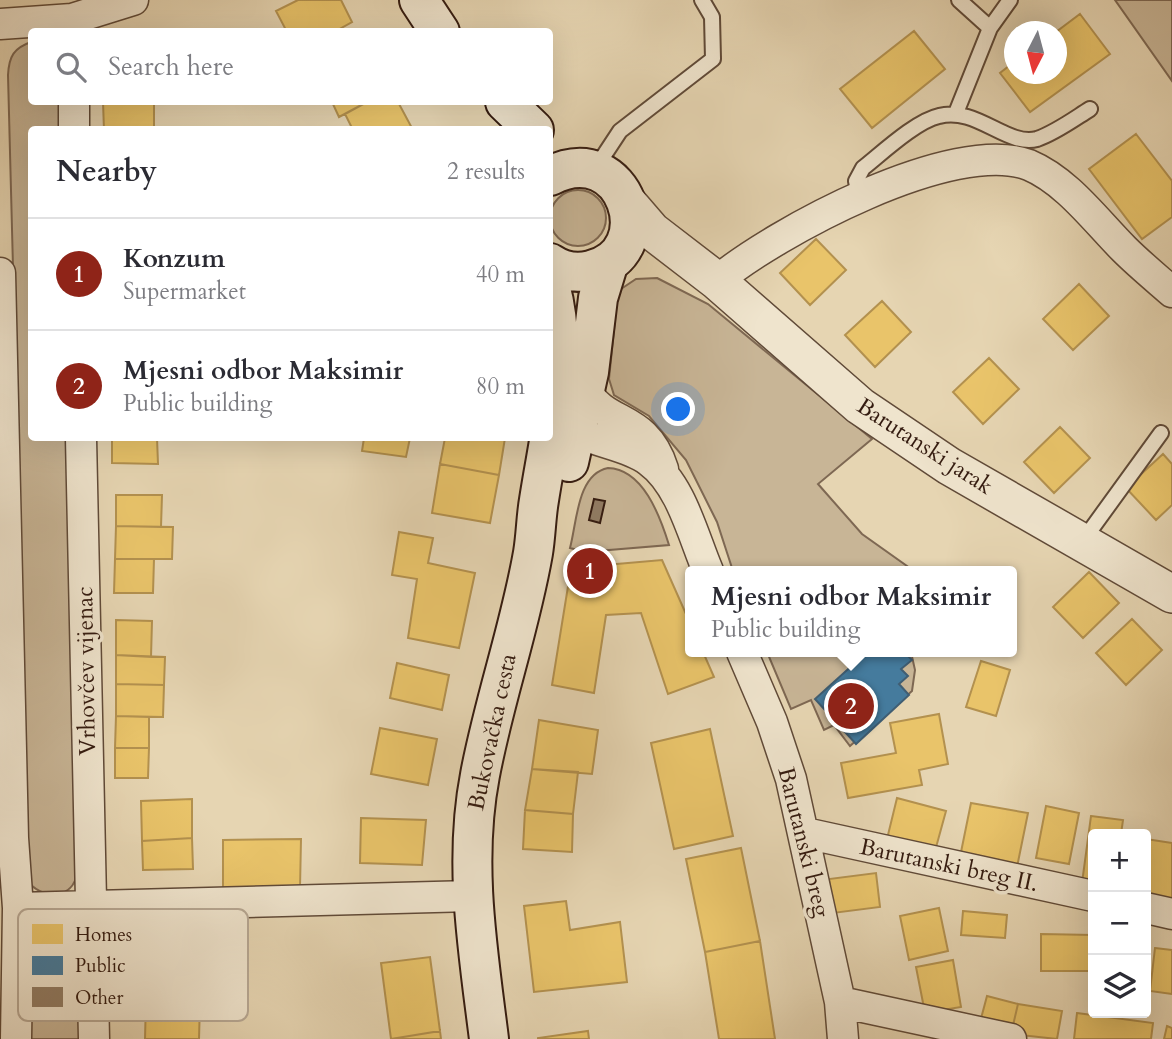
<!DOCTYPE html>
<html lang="en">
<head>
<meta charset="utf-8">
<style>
	:root { --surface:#fff; --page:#f7f7f7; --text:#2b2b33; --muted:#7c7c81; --line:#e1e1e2; --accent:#8f2418 }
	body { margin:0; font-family:Cardo,serif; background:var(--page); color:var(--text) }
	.controls { position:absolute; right:21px; bottom:21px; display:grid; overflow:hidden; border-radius:7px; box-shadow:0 7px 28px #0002 }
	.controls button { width:63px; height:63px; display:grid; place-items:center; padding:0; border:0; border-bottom:2px solid var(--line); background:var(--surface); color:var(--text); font:35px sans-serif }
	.compass { position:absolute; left:1004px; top:21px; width:63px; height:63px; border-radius:50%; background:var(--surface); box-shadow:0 7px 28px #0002; rotate:186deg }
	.you { position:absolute; left:679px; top:410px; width:24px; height:24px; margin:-18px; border:5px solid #fff; border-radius:50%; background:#1a73e8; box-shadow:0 0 0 10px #1a73e833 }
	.badge { display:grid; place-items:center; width:46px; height:46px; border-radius:50%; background:var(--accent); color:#fff; font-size:23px; font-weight:700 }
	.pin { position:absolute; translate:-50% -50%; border:4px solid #fff; box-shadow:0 2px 7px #0006 }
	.popup { position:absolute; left:685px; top:566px; width:332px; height:91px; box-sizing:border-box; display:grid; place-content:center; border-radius:7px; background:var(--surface); filter:drop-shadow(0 2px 5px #0005); font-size:23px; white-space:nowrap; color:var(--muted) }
	.popup b { font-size:26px; color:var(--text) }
	.popup::after { content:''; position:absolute; left:50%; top:100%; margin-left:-14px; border:14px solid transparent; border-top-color:var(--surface) }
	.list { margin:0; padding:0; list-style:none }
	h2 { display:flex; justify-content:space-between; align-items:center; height:91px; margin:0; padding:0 28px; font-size:30px }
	h2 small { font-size:23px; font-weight:400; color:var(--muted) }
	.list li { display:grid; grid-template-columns:46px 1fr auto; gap:21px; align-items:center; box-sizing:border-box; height:112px; padding:0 28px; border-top:2px solid var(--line) }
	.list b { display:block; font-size:26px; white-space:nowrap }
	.list p { margin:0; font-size:23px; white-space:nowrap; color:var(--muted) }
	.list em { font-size:23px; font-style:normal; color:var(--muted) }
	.icon { flex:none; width:38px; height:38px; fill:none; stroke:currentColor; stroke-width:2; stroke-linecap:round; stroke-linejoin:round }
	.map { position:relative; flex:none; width:1172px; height:1039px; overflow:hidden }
	.search { position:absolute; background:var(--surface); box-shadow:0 7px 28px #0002; left:28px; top:28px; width:525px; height:77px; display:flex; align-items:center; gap:18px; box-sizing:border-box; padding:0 24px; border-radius:7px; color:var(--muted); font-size:26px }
	.panel { position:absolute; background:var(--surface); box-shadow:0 7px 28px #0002; left:28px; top:126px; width:525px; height:315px; border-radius:7px }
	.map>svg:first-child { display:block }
</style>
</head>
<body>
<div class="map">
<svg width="1172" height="1039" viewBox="0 0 1172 1039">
	<rect width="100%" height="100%" fill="#e6d5b2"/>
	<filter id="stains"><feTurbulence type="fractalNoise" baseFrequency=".00286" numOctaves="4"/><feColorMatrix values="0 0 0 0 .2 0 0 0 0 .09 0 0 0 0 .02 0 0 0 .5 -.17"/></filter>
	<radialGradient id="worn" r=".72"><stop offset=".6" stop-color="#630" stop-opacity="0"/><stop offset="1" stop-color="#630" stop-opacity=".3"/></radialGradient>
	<path fill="#c8b596" stroke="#7e6853" stroke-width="2" d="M1115,0H1172V81Z
		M31,42L32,102H62L63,129L32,130V438H69L77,874C72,899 45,900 29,883L8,75C9,56 14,48 31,42Z
		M550 218a28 28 0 1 1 56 0a28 28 0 1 1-56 0Z
		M657,278L708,304L872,439L818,484L862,534L914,571H733L717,522L686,460L649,416L614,395L609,379L618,291L636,279Z
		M608,468C643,469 660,516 669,545L585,552L570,548C577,522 577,474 608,468Z
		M767,652H911L915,670L912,691L850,746L834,725L824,730L811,700L791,709Z
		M58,927L76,937L80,945L82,1039H28L30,943L45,929Z"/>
	<path fill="#e9c46a" stroke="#b3914f" stroke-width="2" d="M298,0H341L352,22L334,32H287L276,11Z
		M1080,14L1110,54L1030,112L1000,73L1014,62V74H1056V32Z
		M914,31L945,69L872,128L840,89Z
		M103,102H154V130H104Z
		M332,102H367L339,117Z
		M367,102H398L413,130H353L345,114Z
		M1136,134L1172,181V217L1142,239L1089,169Z
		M816,239L846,270L810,305L780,273Z
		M1079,284L1109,316L1073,350L1043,319Z
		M882,301L911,332L875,367L845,335Z
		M989,358L1019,389L983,424L953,392Z
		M1060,427L1090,458L1054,493L1024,462Z
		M112,438H157L158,464L112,463Z
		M364,438H410L406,457L362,451Z
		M445,438H505L499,475L440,464Z
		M1163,454L1172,464V505L1156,520L1126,488Z
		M440,464L499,475L490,523L432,513Z
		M116,495H162L161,527L116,526Z
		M116,526L173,527L172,559H115Z
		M399,532L433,538L428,563L475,573L459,648L408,638L417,579L392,575Z
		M115,559H154L153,593H114Z
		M662,560L690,623V652H703L714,677L668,694L641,613L606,615L594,693L552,685L571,568Z
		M1089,572L1119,603L1083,638L1053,607Z
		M1132,619L1162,650L1126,685L1096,653Z
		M116,620L152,621L151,657L116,655Z
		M116,655L165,657L164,685L116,684Z
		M981,661L1010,670L996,716L966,707Z
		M397,663L449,675L442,710L390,698Z
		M116,684L164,685L163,717L116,716Z
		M939,714L948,764L919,770L922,785L848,798L841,763L896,753L890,723Z
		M116,716L149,717V748H115Z
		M539,720L598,730L592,774L532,769Z
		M380,728L437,739L428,785L371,774Z
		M710,729L733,836L674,849L651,743Z
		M115,748H149L148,778H115Z
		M532,769L578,772L573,814L525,810Z
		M897,798L946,811L935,851L887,839Z
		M192,799V838L142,841L141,801Z
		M971,803L1028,813L1017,867L960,857Z
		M1046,806L1079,813L1069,864L1036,858Z
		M525,810L573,814L572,852L523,849Z
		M1091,816L1123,820L1121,834H1093V885L1082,883Z
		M361,818L426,820L422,865L360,863Z
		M192,838L193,869L143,870L142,841Z
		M301,839L300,888L223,889V840Z
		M1146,839L1172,843V903L1146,898Z
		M741,848L760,941L705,952L686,859Z
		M876,873L880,907L833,913L829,879Z
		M566,901L570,930L620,922L627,982L534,992L524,906Z
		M939,908L948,951L909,960L900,916Z
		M963,911L1007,915L1005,938L961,935Z
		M1041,934L1093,935V971H1041Z
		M760,941L775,1039H719L705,952Z
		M1155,948L1172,950V994L1150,991Z
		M146,953L201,955L200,1002L146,999Z
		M430,957L440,1031L391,1039L381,963Z
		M953,960L961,1007L925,1013L916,967Z
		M987,996L1018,1004L1011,1034L979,1026Z
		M146,999L200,1002L199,1039H145Z
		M1018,1004L1062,1011L1057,1039L1011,1034Z
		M1077,1013L1153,1023L1151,1039H1074Z
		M1167,1026L1172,1028V1039H1164Z
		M440,1031L441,1039H391Z
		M588,1031L589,1039H538V1038Z"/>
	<path fill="#457b9d" stroke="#405e73" stroke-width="2" d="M867,652H904L912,660L901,669L908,676L899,684L909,695L856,744L815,699Z"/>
	<path fill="#917c64" stroke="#341b10" stroke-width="2" d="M594,499L605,501L600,523L589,520Z"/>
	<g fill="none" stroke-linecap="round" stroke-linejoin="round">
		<g stroke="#604a38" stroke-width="18">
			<path id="service" d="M959,0L990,28
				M956,113L990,28L1010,0
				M595,169L620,131L713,59L712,17L702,0
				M859,195L856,181L863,168C882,153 916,121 939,116C976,106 1007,147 1037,139C1055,133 1074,119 1090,109
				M1082,542L1161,433"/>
		</g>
		<g stroke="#604a38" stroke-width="33">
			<path id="minor" d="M0,24L72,19L133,0
				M74,102V130
				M0,273L13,838L18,908L16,1039
				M717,281C774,233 954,136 1029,165C1067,181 1096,221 1124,249C1139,264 1156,278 1172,292
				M585,390C608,428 645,413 663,469
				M562,419C578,442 625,442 649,461C681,484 693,536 708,571
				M81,438L94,1039
				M742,652L772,722L791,779L840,1002L843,1039
				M805,833L1093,896
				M18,908L472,896
				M1146,908L1172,914
				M840,1002L1011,1039"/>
		</g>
		<g stroke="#604a38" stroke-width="40">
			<path id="tertiary" d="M627,202L652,231L717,281L860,406L949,466L1172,594"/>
		</g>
		<g stroke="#341b10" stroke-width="42">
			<path id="secondary" d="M419,0L440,32
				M505,102L534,130
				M550,176C626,137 663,253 591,270C576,274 562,271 550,263
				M569,462L589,372L598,298L609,262
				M489,1039C478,951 463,863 480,775C494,700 520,628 533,553C536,535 536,517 539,500C550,429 570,356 550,285"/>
		</g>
		<use href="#service" stroke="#efe4cd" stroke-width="14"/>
		<use href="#minor" stroke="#efe4cd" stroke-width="30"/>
		<use href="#tertiary" stroke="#efe4cd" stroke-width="37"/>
		<use href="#secondary" stroke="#efe4cd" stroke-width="38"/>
	</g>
	<g text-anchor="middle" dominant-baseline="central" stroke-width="7" stroke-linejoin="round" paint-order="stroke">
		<g font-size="23" fill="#341b10" stroke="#efe4cd">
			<text transform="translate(925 446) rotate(33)">Barutanski jarak</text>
			<text transform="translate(86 671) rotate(-91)">Vrhovčev vijenac</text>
			<text transform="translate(492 732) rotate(-78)">Bukovačka cesta</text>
			<text transform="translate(804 842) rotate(76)">Barutanski breg</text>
			<text transform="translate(949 865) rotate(12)">Barutanski breg II.</text>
		</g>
	</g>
	<rect x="18" y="909" width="230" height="112" rx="10" fill="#efe4cd" stroke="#b7a894" stroke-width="2"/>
	<rect x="32" y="924" width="31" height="20" fill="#e9c46a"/>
	<rect x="32" y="956" width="31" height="19" fill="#457b9d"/>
	<rect x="32" y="987" width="31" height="20" fill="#917c64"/>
	<g font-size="19" fill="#341b10">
		<text x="75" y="941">Homes</text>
		<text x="75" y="972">Public</text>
		<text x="75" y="1004">Other</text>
	</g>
	<rect width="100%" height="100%" filter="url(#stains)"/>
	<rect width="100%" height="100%" fill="url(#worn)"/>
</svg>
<div class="controls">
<button>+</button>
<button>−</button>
<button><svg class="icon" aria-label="layers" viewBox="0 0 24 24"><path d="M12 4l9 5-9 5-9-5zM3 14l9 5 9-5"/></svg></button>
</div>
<svg class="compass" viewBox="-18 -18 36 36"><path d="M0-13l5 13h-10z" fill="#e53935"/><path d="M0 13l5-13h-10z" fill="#7c7c81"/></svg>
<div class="you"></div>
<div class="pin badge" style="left:590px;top:571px">1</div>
<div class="pin badge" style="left:851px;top:706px">2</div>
<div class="popup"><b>Mjesni odbor Maksimir</b>Public building</div>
<div class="search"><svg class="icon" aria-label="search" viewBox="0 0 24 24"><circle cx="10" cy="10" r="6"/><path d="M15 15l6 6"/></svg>Search here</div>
<section class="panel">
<h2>Nearby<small>2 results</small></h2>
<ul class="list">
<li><span class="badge">1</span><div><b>Konzum</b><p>Supermarket</p></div><em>40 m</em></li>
<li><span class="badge">2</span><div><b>Mjesni odbor Maksimir</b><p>Public building</p></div><em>80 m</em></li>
</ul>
</section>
</div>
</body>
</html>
